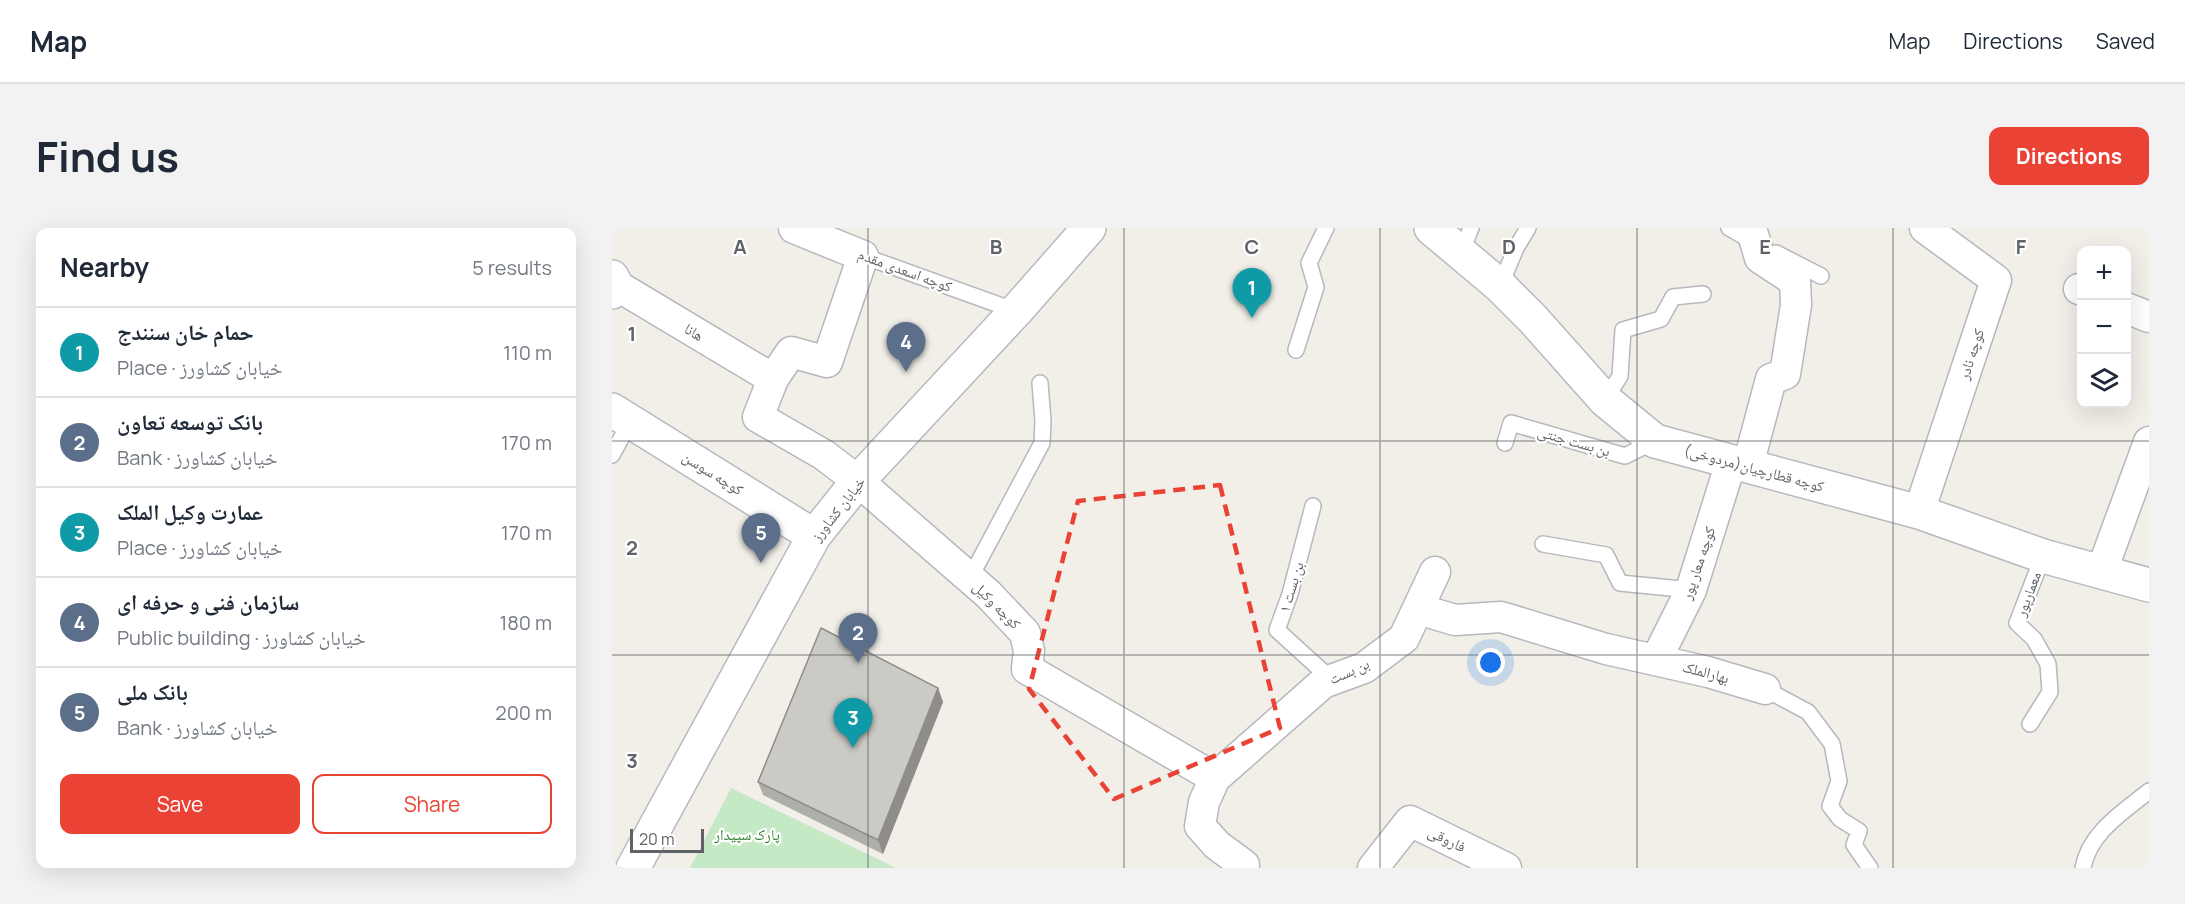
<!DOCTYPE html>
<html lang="en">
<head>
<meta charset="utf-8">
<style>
	:root { --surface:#fff; --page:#f2f2f3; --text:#1f2937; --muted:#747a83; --line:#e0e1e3; --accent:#ea4335 }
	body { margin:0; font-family:Manrope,"Noto Naskh Arabic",sans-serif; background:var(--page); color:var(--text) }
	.controls { position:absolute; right:18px; top:18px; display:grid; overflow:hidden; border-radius:12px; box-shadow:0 6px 24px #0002 }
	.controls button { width:54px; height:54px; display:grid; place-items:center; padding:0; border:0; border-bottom:2px solid var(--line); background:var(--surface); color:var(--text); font:30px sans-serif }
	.scale { position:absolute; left:18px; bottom:15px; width:74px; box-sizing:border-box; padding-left:6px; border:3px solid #5f6368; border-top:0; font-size:16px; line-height:21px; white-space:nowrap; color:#5f6368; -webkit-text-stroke:4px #fff; paint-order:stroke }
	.you { position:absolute; left:879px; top:435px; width:21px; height:21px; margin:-15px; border:4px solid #fff; border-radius:50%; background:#1a73e8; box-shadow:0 0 0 9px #1a73e833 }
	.badge { display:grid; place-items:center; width:39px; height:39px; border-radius:50%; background:var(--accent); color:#fff; font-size:20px; font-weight:700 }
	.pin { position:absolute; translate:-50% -50px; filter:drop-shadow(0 2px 3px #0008) }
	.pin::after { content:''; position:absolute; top:32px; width:21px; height:18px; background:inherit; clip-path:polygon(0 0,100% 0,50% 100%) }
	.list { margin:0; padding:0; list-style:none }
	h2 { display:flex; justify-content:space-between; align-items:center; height:78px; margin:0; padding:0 24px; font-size:26px }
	h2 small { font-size:20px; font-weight:400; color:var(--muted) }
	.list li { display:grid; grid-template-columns:39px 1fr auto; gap:18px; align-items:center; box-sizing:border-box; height:90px; padding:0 24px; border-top:2px solid var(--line) }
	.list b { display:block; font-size:22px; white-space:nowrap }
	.list p { margin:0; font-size:20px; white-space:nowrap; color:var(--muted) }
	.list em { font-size:20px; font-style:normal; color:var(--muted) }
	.actions { display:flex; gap:12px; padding:18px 24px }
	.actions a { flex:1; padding:14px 0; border:2px solid var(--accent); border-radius:12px; text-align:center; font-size:21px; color:var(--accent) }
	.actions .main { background:var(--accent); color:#fff }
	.icon { flex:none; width:33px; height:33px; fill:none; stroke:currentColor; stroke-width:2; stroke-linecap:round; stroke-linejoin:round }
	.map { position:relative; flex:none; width:1537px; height:640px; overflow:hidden; border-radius:12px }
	header { display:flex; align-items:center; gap:36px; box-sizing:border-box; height:84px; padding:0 30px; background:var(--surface); border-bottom:2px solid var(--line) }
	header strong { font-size:28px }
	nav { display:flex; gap:33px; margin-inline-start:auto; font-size:21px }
	.intro { display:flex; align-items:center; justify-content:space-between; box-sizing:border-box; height:144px; padding:0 36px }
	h1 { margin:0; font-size:42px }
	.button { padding:15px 27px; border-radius:12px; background:var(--accent); color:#fff; font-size:21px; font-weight:700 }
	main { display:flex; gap:36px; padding:0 36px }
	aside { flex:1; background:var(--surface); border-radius:12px; box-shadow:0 6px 24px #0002 }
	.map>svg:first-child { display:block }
</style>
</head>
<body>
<header>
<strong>Map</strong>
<nav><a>Map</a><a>Directions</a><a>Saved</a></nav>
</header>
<div class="intro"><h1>Find us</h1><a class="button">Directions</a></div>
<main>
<aside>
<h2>Nearby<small>5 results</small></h2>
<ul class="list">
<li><span class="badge" style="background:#0f9aa8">1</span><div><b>حمام خان سنندج</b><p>Place · خیابان کشاورز</p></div><em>110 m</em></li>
<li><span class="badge" style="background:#5c6f8a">2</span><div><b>بانک توسعه تعاون</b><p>Bank · خیابان کشاورز</p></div><em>170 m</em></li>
<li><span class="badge" style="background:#0f9aa8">3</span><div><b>عمارت وکیل الملک</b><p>Place · خیابان کشاورز</p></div><em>170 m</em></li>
<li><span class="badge" style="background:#5c6f8a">4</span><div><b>سازمان فنی و حرفه ای</b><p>Public building · خیابان کشاورز</p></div><em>180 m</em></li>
<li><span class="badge" style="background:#5c6f8a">5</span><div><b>بانک ملی</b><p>Bank · خیابان کشاورز</p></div><em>200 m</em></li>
</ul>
<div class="actions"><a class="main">Save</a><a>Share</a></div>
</aside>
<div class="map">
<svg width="1537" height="640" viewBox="0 0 1537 640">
	<rect width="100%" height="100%" fill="#f1efe8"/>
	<path fill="#c5e8c5" d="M119,560L284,640H78Z"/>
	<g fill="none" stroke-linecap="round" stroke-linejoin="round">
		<g stroke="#b5b8bc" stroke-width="18">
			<path id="lane" d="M1117,0L1142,14
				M849,25L859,0
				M1164,25L1209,48
				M251,28L404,83
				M888,58L904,20L916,0
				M684,122L704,59L697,35L714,0
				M993,172L1008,148L1011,102L1049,91L1061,69L1091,66
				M893,215L899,195L1013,228L1043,213
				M0,227L18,194
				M701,278L678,366L665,402L720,452
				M931,316L994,327L1008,355L1079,362
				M358,350L430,215L431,193L428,155
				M1153,461L1196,484L1220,516L1227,553L1218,578L1228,591L1247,603L1242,617L1258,640
				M1418,496L1438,464L1436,436L1422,411L1405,395L1431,328
				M1471,640C1477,605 1511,584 1537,563"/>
		</g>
		<g stroke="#b5b8bc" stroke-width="33">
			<path id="street" d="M4,57L161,151L146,189L212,227L246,253L376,366L413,405L417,423L415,441L603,550
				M1467,61L1470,62
				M1514,80L1537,89
				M161,151L179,124L215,134L251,28L182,0
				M1136,237L1159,151L1173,146L1184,77L1183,53L1148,30L1139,0
				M1307,284L1384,52L1313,0
				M1489,345L1537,214
				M806,381L843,392L889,389L994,421L1096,444L1153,461
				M1044,432L1079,362L1119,234
				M630,640L632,637L605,617L588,598L592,574L603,550L711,455L752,440L792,410L823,344
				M761,640L798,593L894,640"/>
		</g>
		<g stroke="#b6babf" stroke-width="36">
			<path id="secondary" d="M819,0L888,58L920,90L993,172L1043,213L1307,284L1431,328L1537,357
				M0,49L4,57L0,64
				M0,182L202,308
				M21,640L202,308L246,253L404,83L477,0"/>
		</g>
		<use href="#lane" stroke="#fff" stroke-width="15"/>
		<use href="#street" stroke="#fff" stroke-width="30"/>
		<use href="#secondary" stroke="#fff" stroke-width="33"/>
	</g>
	<path fill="#afaea9" d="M326,460L331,474L271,626L151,567L146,554Z"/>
	<path fill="#8f8d8a" d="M326,460L331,474L271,626L266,612Z"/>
	<path fill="#cccac5" stroke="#8f8d8a" stroke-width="1.5" d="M209,400L326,460L266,612L146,554Z"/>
	<path fill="none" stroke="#ea4335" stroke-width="4.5" stroke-dasharray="12 8" stroke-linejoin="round" d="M608,257L668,500L502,571L417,461L466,273Z"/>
	<path fill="none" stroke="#5f6368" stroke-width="1.5" stroke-opacity="0.55" d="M256,0V640M512,0V640M768,0V640M1025,0V640M1281,0V640M0,213H1537M0,427H1537"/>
	<g text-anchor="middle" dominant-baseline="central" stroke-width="4.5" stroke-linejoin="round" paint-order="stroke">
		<g font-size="15" fill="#5f6368" stroke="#fff">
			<text transform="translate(293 42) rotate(20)">کوچه اسعدی مقدم</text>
			<text transform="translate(82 104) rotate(31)">هانا</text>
			<text transform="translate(1359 126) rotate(-72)">کوچه نادر</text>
			<text transform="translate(962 213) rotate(16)">بن بست جنتی</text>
			<text transform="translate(1142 240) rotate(15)">کوچه قطارچیان(مردوخی)</text>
			<text transform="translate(101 245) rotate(32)">کوچه سوسن</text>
			<text transform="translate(226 281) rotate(-52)">خیابان کشاورز</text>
			<text transform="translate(1086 335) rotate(-71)">کوچه معار پور</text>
			<text transform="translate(679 359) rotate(-73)">بن بست ۱</text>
			<text transform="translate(1416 366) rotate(-69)">معمارپور</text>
			<text transform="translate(385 377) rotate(45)">کوچه وکیل</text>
			<text transform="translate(737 443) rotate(-24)">بن بست</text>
			<text transform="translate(1094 444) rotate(15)">بهارالملک</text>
			<text transform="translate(835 611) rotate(26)">فاروقی</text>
		</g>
		<g font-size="15" fill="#348238" stroke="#fff">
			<text x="135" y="606">پارک سپیدار</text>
		</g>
	</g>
	<g font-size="20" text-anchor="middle" font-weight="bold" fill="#5f6368" stroke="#fff" stroke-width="4.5" stroke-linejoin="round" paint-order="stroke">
		<text x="128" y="26">A</text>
		<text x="384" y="26">B</text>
		<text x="640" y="26">C</text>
		<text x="897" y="26">D</text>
		<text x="1153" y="26">E</text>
		<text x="1409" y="26">F</text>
		<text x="20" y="113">1</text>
		<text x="20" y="327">2</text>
		<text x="20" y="540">3</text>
	</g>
</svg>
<div class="controls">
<button>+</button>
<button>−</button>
<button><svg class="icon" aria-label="layers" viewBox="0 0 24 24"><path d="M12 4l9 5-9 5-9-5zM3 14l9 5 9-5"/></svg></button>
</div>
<div class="scale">20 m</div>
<div class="you"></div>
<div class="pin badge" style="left:640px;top:90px;background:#0f9aa8">1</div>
<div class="pin badge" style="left:246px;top:435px;background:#5c6f8a">2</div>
<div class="pin badge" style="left:241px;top:520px;background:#0f9aa8">3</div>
<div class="pin badge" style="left:294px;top:144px;background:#5c6f8a">4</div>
<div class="pin badge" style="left:149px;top:335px;background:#5c6f8a">5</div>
</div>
</main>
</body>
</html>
